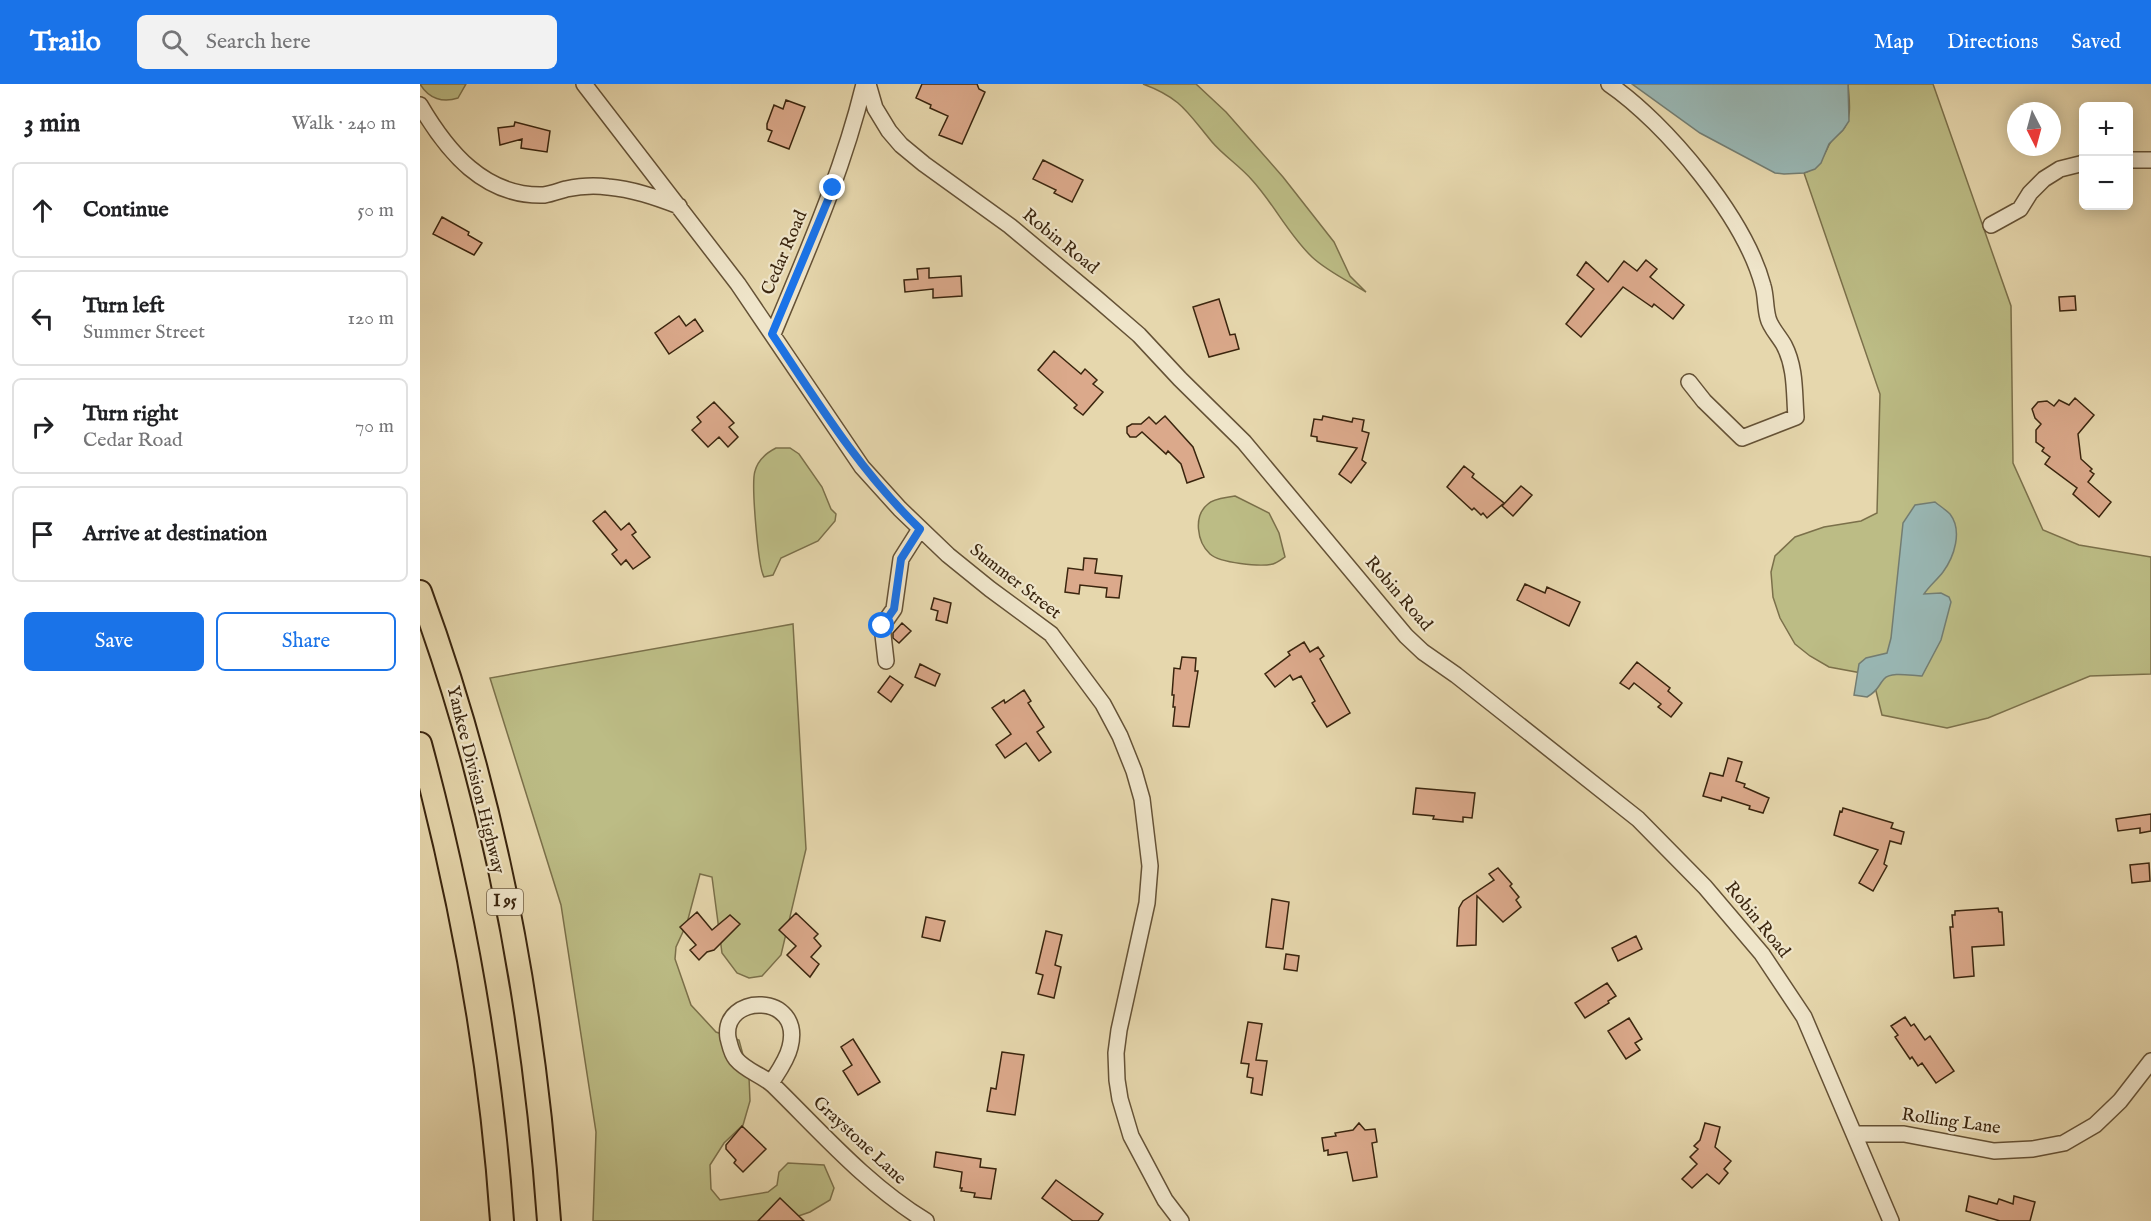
<!DOCTYPE html>
<html lang="en">
<head>
<meta charset="utf-8">
<style>
	:root { --surface:#fff; --page:#f2f2f2; --text:#202124; --muted:#757577; --line:#e0e0e0; --accent:#1a73e8 }
	body { margin:0; font-family:"IM FELL English",serif; background:var(--page); color:var(--text) }
	.controls { position:absolute; right:18px; top:18px; display:grid; overflow:hidden; border-radius:9px; box-shadow:0 3px 15px #0003 }
	.controls button { width:54px; height:54px; display:grid; place-items:center; padding:0; border:0; border-bottom:2px solid var(--line); background:var(--surface); color:var(--text); font:30px sans-serif }
	.compass { position:absolute; left:1587px; top:18px; width:54px; height:54px; border-radius:50%; background:var(--surface); box-shadow:0 3px 15px #0003; rotate:174deg }
	.stop { position:absolute; width:18px; height:18px; margin:-14px; border:4px solid #1a73e8; border-radius:50%; background:#fff }
	.stop.end { background:#1a73e8; border-color:#fff; box-shadow:0 2px 6px #0008 }
	.list { margin:0; padding:0; list-style:none }
	h2 { display:flex; justify-content:space-between; align-items:center; height:78px; margin:0; padding:0 24px; font-size:26px }
	h2 small { font-size:20px; font-weight:400; color:var(--muted) }
	.list li { display:grid; grid-template-columns:39px 1fr auto; gap:18px; align-items:center; box-sizing:border-box; height:96px; margin:0 12px 12px; padding:0 12px; border:2px solid var(--line); border-radius:9px }
	.list b { display:block; font-size:22px; white-space:nowrap }
	.list p { margin:0; font-size:20px; white-space:nowrap; color:var(--muted) }
	.list em { font-size:20px; font-style:normal; color:var(--muted) }
	.actions { display:flex; gap:12px; padding:18px 24px }
	.actions a { flex:1; padding:14px 0; border:2px solid var(--accent); border-radius:9px; text-align:center; font-size:21px; color:var(--accent) }
	.actions .main { background:var(--accent); color:#fff }
	.icon { flex:none; width:33px; height:33px; fill:none; stroke:currentColor; stroke-width:2; stroke-linecap:round; stroke-linejoin:round }
	.map { position:relative; flex:none; width:1731px; height:1137px; overflow:hidden }
	header { display:flex; align-items:center; gap:36px; box-sizing:border-box; height:84px; padding:0 30px; background:var(--accent); color:#fff }
	header strong { font-size:28px }
	nav { display:flex; gap:33px; margin-inline-start:auto; font-size:21px }
	.search { width:420px; height:54px; background:var(--page); display:flex; align-items:center; gap:15px; box-sizing:border-box; padding:0 21px; border-radius:9px; color:var(--muted); font-size:22px }
	main { display:flex }
	aside { flex:1; background:var(--surface) }
	.map>svg:first-child { display:block }
</style>
</head>
<body>
<header>
<strong>Trailo</strong>
<div class="search"><svg class="icon" aria-label="search" viewBox="0 0 24 24"><circle cx="10" cy="10" r="6"/><path d="M15 15l6 6"/></svg>Search here</div>
<nav><a>Map</a><a>Directions</a><a>Saved</a></nav>
</header>
<main>
<aside>
<h2>3 min<small>Walk · 240 m</small></h2>
<ul class="list">
<li><svg class="icon" aria-label="ahead" viewBox="0 0 24 24"><path d="M12 20V5M6 11l6-6 6 6"/></svg><div><b>Continue</b></div><em>50 m</em></li>
<li><svg class="icon" aria-label="left" viewBox="0 0 24 24"><path d="M17 20v-9H6M10 6l-5 5 5 5"/></svg><div><b>Turn left</b><p>Summer Street</p></div><em>120 m</em></li>
<li><svg class="icon" aria-label="right" viewBox="0 0 24 24"><path d="M7 20v-9h11M14 6l5 5-5 5"/></svg><div><b>Turn right</b><p>Cedar Road</p></div><em>70 m</em></li>
<li><svg class="icon" aria-label="arrive" viewBox="0 0 24 24"><path d="M6 21V4h12l-3 4 3 4H6"/></svg><div><b>Arrive at destination</b></div></li>
</ul>
<div class="actions"><a class="main">Save</a><a>Share</a></div>
</aside>
<div class="map">
<svg width="1731" height="1137" viewBox="0 0 1731 1137">
	<rect width="100%" height="100%" fill="#e6d7ad"/>
	<filter id="stains"><feTurbulence type="fractalNoise" baseFrequency=".00333" numOctaves="4"/><feColorMatrix values="0 0 0 0 .2 0 0 0 0 .09 0 0 0 0 .02 0 0 0 .5 -.17"/></filter>
	<radialGradient id="worn" r=".72"><stop offset=".6" stop-color="#630" stop-opacity="0"/><stop offset="1" stop-color="#630" stop-opacity=".3"/></radialGradient>
	<path fill="#bcbc85" stroke="#7b704a" stroke-width="1.5" d="M0,0H46L38,14C23,19 9,15 0,0Z
		M723,0H776L806,28L863,93L914,158L930,192L946,208C928,197 907,187 892,173C868,150 854,120 832,96C820,82 804,72 792,58C767,28 761,14 723,0Z
		M1428,0H1513L1591,222L1593,379L1623,446L1659,461L1731,473V590L1670,592L1568,634L1527,644L1462,631L1452,591L1409,583L1390,572L1375,560L1360,534L1353,513L1351,488L1355,472L1375,453L1404,443L1441,437L1457,429L1460,310L1384,89C1399,84 1402,75 1409,61C1412,55 1417,52 1422,47C1433,35 1429,15 1428,0Z
		M356,364H370L379,370L402,403L411,425L416,430L415,437L398,457L361,474L353,491L344,493C338,483 331,399 335,387C338,376 346,369 356,364Z
		M815,412L849,429L859,449L865,473C862,475 857,479 853,480C840,483 800,479 790,470C777,458 773,432 788,420C794,414 806,414 815,412Z
		M373,540L386,765L361,871L342,892L329,894L317,889L302,869L292,793L280,790L267,839L256,863L255,875L271,921L296,948L319,956L329,993L330,1017L323,1041L304,1059L290,1081L291,1105L300,1116L348,1108L357,1101L359,1088L368,1079L404,1081L414,1104L410,1116L390,1128L364,1137H173L176,1048L141,821L70,594Z"/>
	<path fill="#99b7b4" stroke="#737d72" stroke-width="1.5" d="M1212,0H1428L1429,37L1423,46L1409,60L1401,79L1395,85L1384,89L1364,90L1355,89L1280,49Z
		M1515,418C1520,422 1526,426 1530,430C1543,447 1534,473 1523,488C1517,496 1510,501 1504,510L1521,509L1529,513L1531,518L1521,556L1502,592C1492,592 1471,587 1464,595C1457,603 1459,606 1447,613L1434,611L1439,580L1446,574L1467,569L1471,554L1483,439L1495,421Z"/>
	<path fill="#dba98b" stroke="#3a250e" stroke-width="1.5" d="M502,0H557L559,5L565,8L542,60L519,51L528,32L510,24L511,21L496,14Z
		M366,16L385,23L369,65L348,57L352,47L347,45V40L354,21L363,25Z
		M95,38L130,47L127,68L101,64L102,55L80,61L78,44L94,42Z
		M623,76L663,96L652,118L634,109L636,106L613,95Z
		M22,133L49,148L48,151L62,159L54,171L13,150Z
		M1226,176L1237,185L1230,193L1264,221L1253,235L1234,220L1232,223L1203,203L1161,253L1146,240L1174,205L1157,191L1166,178L1188,198L1204,177L1217,187Z
		M509,184V194L541,192L542,212L513,214V205L485,208L484,196L498,195L497,185Z
		M1655,212L1656,226L1640,227L1639,213Z
		M799,215L810,251L815,250L819,265L789,273L773,223Z
		M259,232L266,242L275,235L283,247L249,270L235,249Z
		M634,267L661,290L665,285L677,296L673,300L683,308L663,331L654,324L657,321L618,286Z
		M1655,314L1674,331L1658,350L1661,375L1672,385L1670,387L1674,390L1668,398L1691,418L1679,433L1653,410L1657,404L1625,380L1630,373L1622,367L1624,364L1616,358V346L1621,340L1615,334L1612,325L1618,318L1627,317L1634,322L1639,316L1649,321Z
		M294,318L314,339L309,343L318,353L308,363L299,353L288,363L272,346L281,338L277,333Z
		M745,332L773,363L784,393L767,399L761,380L748,367L746,370L722,348L716,353H710L707,349V343L712,340H721L729,333L736,340Z
		M903,332L932,338L933,334L944,336L942,347L949,349L942,376L946,379L931,399L919,390L937,364L897,357V353L891,352L894,335L902,336Z
		M1044,382L1054,390L1052,393L1084,419L1067,434L1063,429L1061,431L1054,424L1052,426L1027,403Z
		M1101,402L1112,411L1093,432L1082,422Z
		M185,427L201,446L209,439L216,448L212,451L230,473L213,485L206,476L201,481L192,470L197,466L173,437Z
		M664,474L677,475L675,489L702,492L699,514L686,513L687,504L660,501L659,510L645,508L648,484L663,486Z
		M1105,500L1125,509L1127,503L1160,518L1149,542L1097,516Z
		M514,514L531,519L527,539L516,536L518,527L511,525Z
		M482,539L491,547L479,559L473,554V549Z
		M884,558L890,568L898,563L904,572L900,575L930,629L907,643L892,619L895,617L881,592L873,596L870,591L855,603L845,590L870,571L868,568Z
		M762,573L776,574L775,587H778L769,643L753,642L755,623H753L754,611H752L754,584L760,585Z
		M1217,578L1250,604L1248,607L1262,619L1251,633L1238,623L1241,620L1214,599L1209,605L1200,599Z
		M500,580L520,590L515,602L495,593Z
		M470,592L483,601L471,618L458,608Z
		M604,606L611,617L608,619L624,643L617,648L631,668L619,677L606,659L585,674L576,661L591,650L572,624L584,616L585,619Z
		M1308,674L1322,678L1316,697L1325,700L1324,703L1349,714L1343,729L1329,725L1330,722L1302,713L1301,717L1283,712L1290,689L1303,692Z
		M996,704L1055,709L1052,734L1043,733V738L1013,735L1014,732L993,730Z
		M1423,724L1473,739L1471,744L1484,748L1481,760L1470,757L1464,780L1467,782L1453,807L1439,799L1458,766L1414,751L1420,727L1422,728Z
		M1731,730V747L1720,749V744L1698,747L1696,735Z
		M1729,779L1730,797L1712,799L1710,781Z
		M1078,784L1092,800L1090,802L1099,813L1096,816L1101,823L1083,838L1057,812L1056,861L1037,862L1039,824L1043,817L1074,796L1069,790Z
		M852,815L869,818L863,865L846,863Z
		M1578,824L1579,828H1582L1584,861L1552,863L1554,892L1534,894L1530,843H1533L1532,831H1535V827Z
		M277,828L292,846L310,831L320,840L294,866L287,868L279,876L270,866L276,861L260,843Z
		M376,829L398,850L394,854L401,862L391,873L399,880L390,893L367,871L376,862L359,846Z
		M506,833L525,837L520,857L502,853Z
		M626,847L642,851L635,881L641,883L634,914L618,910L623,891L616,889Z
		M1216,852L1222,865L1198,877L1192,864Z
		M866,870L879,872L877,887L864,885Z
		M1187,899L1196,912L1188,917L1189,919L1165,934L1155,919Z
		M1485,933L1491,942L1494,940L1505,956L1510,952L1534,987L1516,999L1502,979L1498,982L1492,973L1490,975L1475,953L1478,951L1471,942Z
		M1209,934L1222,955L1215,959L1220,966L1206,975L1188,947Z
		M828,938L842,940L836,976L847,977L842,1011L831,1009L833,994L827,993L829,980L821,979Z
		M433,955L460,998L438,1011L423,987L432,981L421,963Z
		M582,968L604,971L595,1031L567,1027L571,1004L576,1005Z
		M939,1039L945,1046L955,1045L957,1058L952,1059L957,1093L933,1097L927,1068L908,1071V1066L904,1067L902,1054L916,1052L915,1049L933,1046Z
		M1285,1039L1300,1043L1295,1063L1311,1077L1304,1085L1308,1089L1299,1100L1287,1090L1272,1104L1262,1095L1277,1080L1270,1073L1278,1065L1274,1062L1280,1056Z
		M322,1042L346,1065L323,1088L314,1079L316,1076L306,1065V1061Z
		M516,1068L561,1075L560,1083L576,1085L571,1115L554,1113L555,1109L541,1107L542,1104H540L542,1088L514,1083Z
		M636,1096L683,1130L678,1137H653L622,1114Z
		M1549,1112L1577,1120L1579,1115L1593,1120L1594,1112L1615,1118L1610,1137H1580L1546,1127Z
		M360,1114L384,1137H338Z"/>
	<g fill="none" stroke-linecap="round" stroke-linejoin="round">
		<g stroke="#655236" stroke-width="18">
			<path id="minor" d="M164,0L318,200L442,383L480,425L528,471L570,505L631,550L683,620L700,652L714,687L722,715L730,782L727,819L699,946L696,969L697,996L700,1015L711,1052L745,1116L761,1137
				M448,0L455,24L469,47L481,61L504,80L590,142L675,213L719,251L760,295L824,358L986,552L1003,568L1036,591L1218,735L1285,803L1342,870L1384,933L1471,1137
				M1189,0C1246,39 1325,134 1343,202C1346,212 1345,223 1348,234C1350,243 1359,252 1364,261C1376,284 1374,309 1376,333L1322,354L1284,317L1269,298
				M0,21C27,67 64,113 124,111C131,110 139,107 146,105C160,102 174,101 188,103C212,105 235,113 259,122
				M1708,76H1731
				M1571,141L1600,125L1610,109L1624,95L1640,85L1664,79
				M353,250C387,168 423,87 444,0
				M466,577L462,542L474,525L481,475L500,445
				M351,999C358,988 367,976 370,963C384,908 301,909 308,954C310,961 311,969 316,975C326,987 342,991 353,1001C402,1049 447,1101 506,1137
				M1434,1050H1484L1574,1067L1613,1065L1644,1059L1675,1041L1700,1017L1731,977"/>
		</g>
		<g stroke="#3a250e" stroke-width="26">
			<path id="highway" d="M0,508C74,709 114,924 129,1137
				M0,660C42,816 71,975 82,1137"/>
		</g>
		<use href="#minor" stroke="#efe5ca" stroke-width="15"/>
		<use href="#highway" stroke="#e6d7ad" stroke-width="22"/>
	</g>
	<g fill="none" stroke-linecap="round" stroke-linejoin="round">
		<path stroke="#1a73e8" stroke-width="8" d="M413,104L352,250C398,319 440,387 500,445L481,475L474,525L462,542"/>
	</g>
	<g text-anchor="middle" dominant-baseline="central" stroke-width="4.5" stroke-linejoin="round" paint-order="stroke">
		<rect fill="#efe5ca" stroke="#705f46" stroke-width="1.5" x="67" y="805" width="36" height="26" rx="4.5"/>
		<g font-size="16" font-weight="bold" fill="#3a250e">
			<text x="85" y="818">I 95</text>
		</g>
		<g font-size="18" fill="#3a250e" stroke="#efe5ca">
			<text transform="translate(640 158) rotate(39)">Robin Road</text>
			<text transform="translate(365 169) rotate(-67)">Cedar Road</text>
			<text transform="translate(595 498) rotate(38)">Summer Street</text>
			<text transform="translate(978 510) rotate(49)">Robin Road</text>
			<text transform="translate(55 696) rotate(76)">Yankee Division Highway</text>
			<text transform="translate(1337 836) rotate(51)">Robin Road</text>
			<text transform="translate(1531 1038) rotate(8)">Rolling Lane</text>
			<text transform="translate(439 1057) rotate(43)">Graystone Lane</text>
		</g>
	</g>
	<rect width="100%" height="100%" filter="url(#stains)"/>
	<rect width="100%" height="100%" fill="url(#worn)"/>
</svg>
<div class="controls">
<button>+</button>
<button>−</button>
</div>
<svg class="compass" viewBox="-18 -18 36 36"><path d="M0-13l5 13h-10z" fill="#e53935"/><path d="M0 13l5-13h-10z" fill="#757577"/></svg>
<div class="stop" style="left:462px;top:542px"></div>
<div class="stop end" style="left:413px;top:104px"></div>
</div>
</main>
</body>
</html>
